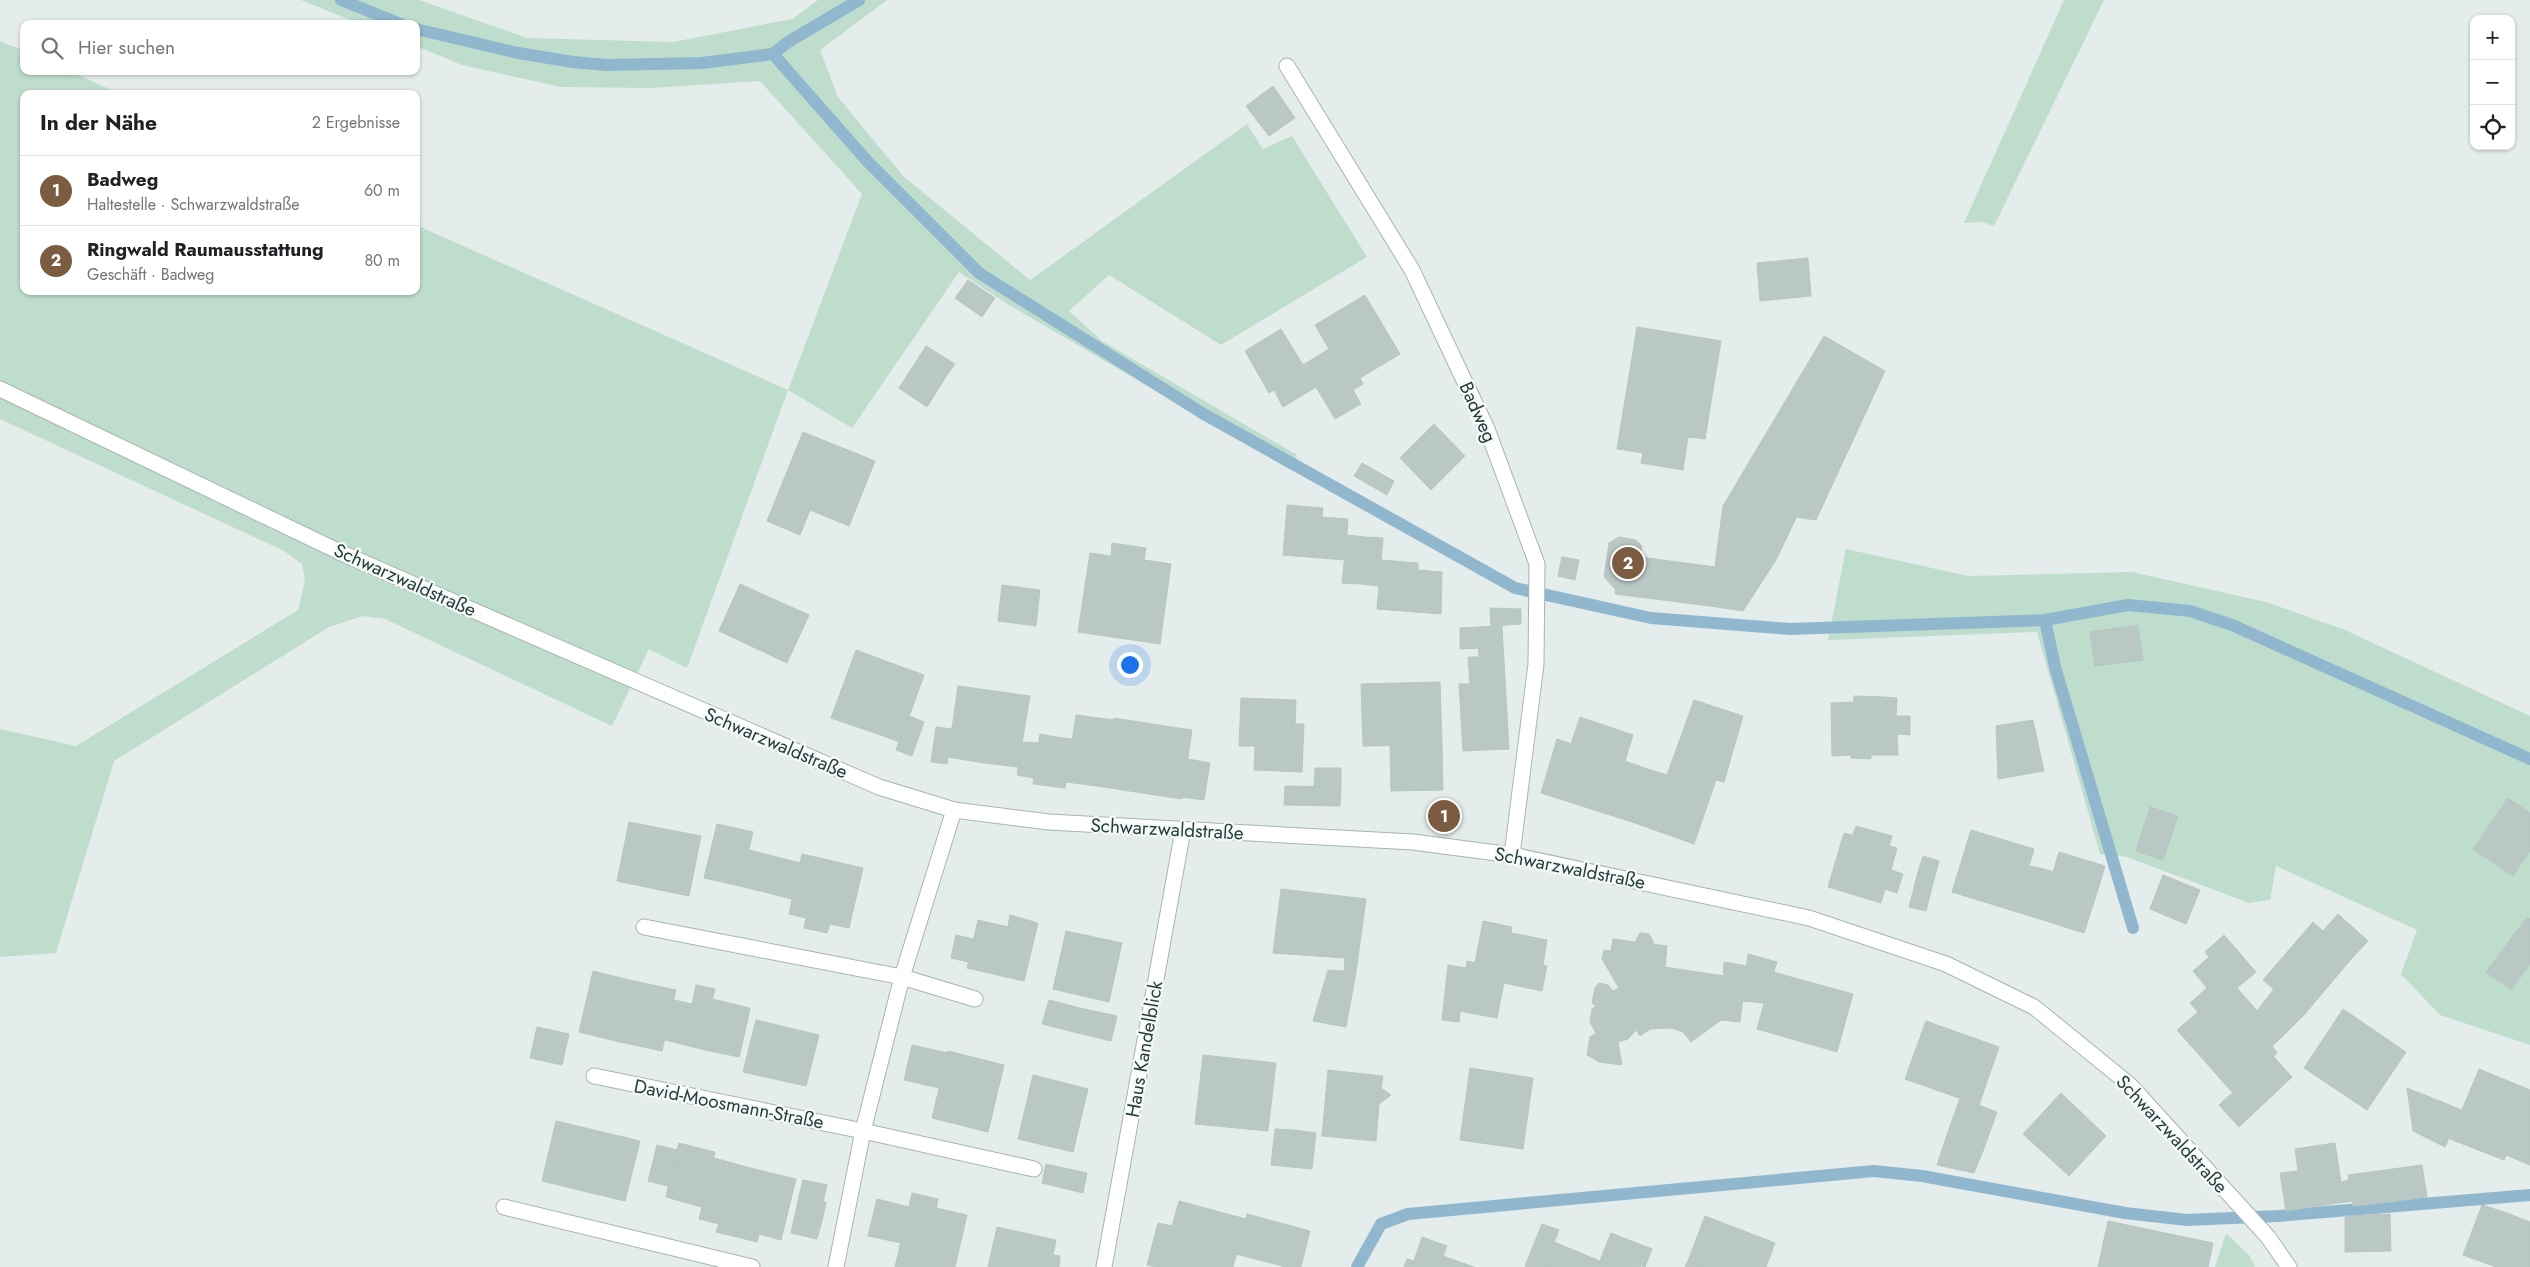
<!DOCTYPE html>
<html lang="de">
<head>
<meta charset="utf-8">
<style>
	:root { --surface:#fff; --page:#f2f2f2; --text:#202124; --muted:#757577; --line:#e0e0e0; --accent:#7b5c41 }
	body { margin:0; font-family:Jost,sans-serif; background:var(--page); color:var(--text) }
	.controls { position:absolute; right:15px; top:15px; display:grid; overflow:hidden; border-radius:10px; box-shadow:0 1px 4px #0004 }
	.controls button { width:45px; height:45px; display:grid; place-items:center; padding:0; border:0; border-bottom:1px solid var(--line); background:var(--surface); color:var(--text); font:25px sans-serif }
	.you { position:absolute; left:1129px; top:664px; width:18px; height:18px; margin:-12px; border:4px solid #fff; border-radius:50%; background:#1a73e8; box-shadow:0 0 0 8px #1a73e833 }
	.badge { display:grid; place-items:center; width:32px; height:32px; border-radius:50%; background:var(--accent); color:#fff; font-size:16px; font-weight:700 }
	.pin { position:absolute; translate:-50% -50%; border:2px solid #fff; box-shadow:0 1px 5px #0006 }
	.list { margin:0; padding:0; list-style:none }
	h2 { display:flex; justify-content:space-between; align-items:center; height:65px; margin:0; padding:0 20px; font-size:21px }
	h2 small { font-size:16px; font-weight:400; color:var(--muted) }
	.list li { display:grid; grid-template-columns:32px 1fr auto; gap:15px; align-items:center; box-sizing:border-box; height:70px; padding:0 20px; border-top:1px solid var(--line) }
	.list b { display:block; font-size:19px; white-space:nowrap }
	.list p { margin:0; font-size:16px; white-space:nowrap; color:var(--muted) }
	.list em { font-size:16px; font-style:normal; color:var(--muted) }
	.icon { flex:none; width:28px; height:28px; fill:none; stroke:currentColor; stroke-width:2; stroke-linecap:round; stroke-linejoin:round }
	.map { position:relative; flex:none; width:2530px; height:1267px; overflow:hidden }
	.search { position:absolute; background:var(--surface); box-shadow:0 1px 4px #0004; left:20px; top:20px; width:400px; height:55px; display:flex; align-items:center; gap:12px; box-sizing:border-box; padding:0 18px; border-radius:10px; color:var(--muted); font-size:19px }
	.panel { position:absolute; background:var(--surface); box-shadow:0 1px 4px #0004; left:20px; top:90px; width:400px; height:205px; border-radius:10px }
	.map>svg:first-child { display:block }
</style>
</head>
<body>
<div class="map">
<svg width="2530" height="1267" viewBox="0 0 2530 1267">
	<rect width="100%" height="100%" fill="#e4edeb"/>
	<path fill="#bfddcd" d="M301,0H419L527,38L673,42L792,19L818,0H887L820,50L838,97L903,176L1030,280L1247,124L1263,149L1292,136L1367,257L1221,345L1109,275L1069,311L1102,341L1297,455L1292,471L1009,305L959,272L852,428L788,390L687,668L649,649L612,726L385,619L363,616L329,627L114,761L56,953L0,957V729L76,746L298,610L305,581L302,564L284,551L0,419V41L24,51V71H69L120,94H24V291H416V225L788,390L862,194L760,81L650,88L561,87L462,65L416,46V24H360Z
		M2064,0H2104L1994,226L1982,222L1964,223Z
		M1846,549L1968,576L2132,572L2266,602L2345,630L2530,716V1045L2440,1015L2401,974L2417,930L2276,866L2270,900L2249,903L2127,857L2100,854L2037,632L1828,640Z
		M2226,1233L2249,1255L2255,1267H2215Z"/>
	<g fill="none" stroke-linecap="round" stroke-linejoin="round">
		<path stroke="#90b7ce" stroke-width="12" d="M341,0L401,24
			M416,29L518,53L573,62L606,65L702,63L773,54L788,42L859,0
			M773,54L868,162L979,273L1202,413L1515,588L1651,618L1790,629L2045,620L2128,605L2190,611L2232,625L2530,759
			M2045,620L2055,667L2133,928
			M1357,1267L1381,1224L1408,1214L1874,1171L1922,1176L2125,1213L2187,1220L2278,1216L2530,1195"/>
	</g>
	<path fill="#bac8c5" stroke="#b7c6c3" d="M1273,86L1295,118L1269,136L1246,106Z
		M1808,258L1811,296L1760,301L1757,263Z
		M968,280L995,298L982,317L955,298Z
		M1365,295L1400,354L1360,378L1363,384L1353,390L1361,404L1335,419L1316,387L1283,407L1274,390L1269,393L1245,351L1281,329L1303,365L1329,349L1315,325Z
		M1637,327L1721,341L1705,439L1688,437L1683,470L1641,463L1643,453L1617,449Z
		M1824,336L1885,371L1816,520L1723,506Z
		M926,346L955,364L947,375L919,357Z
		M919,357L947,375L927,407L899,388Z
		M1434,424L1465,456L1431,490L1400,458Z
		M803,432L875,461L849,526L810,510L800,535L767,521Z
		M1362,463L1394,481L1387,495L1354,476Z
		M1287,505L1323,508L1322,517L1348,519L1345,560L1283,555Z
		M1723,506L1796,518L1776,560L1717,551Z
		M1347,535L1365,537L1361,584L1342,583Z
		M1365,537L1383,538L1379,586L1361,584Z
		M1619,537L1636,540L1642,546L1640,557L1715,567L1710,606L1615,594L1616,590L1604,577L1609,543Z
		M1112,543L1146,548L1144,560L1171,564L1160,644L1078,632L1090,553L1111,556Z
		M1717,551L1776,560L1743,611L1710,606Z
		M1562,557L1579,560L1575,580L1558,576Z
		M1381,560L1418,563V570L1442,572L1441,614L1377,609Z
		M740,584L809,615L787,663L719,631Z
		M1002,585L1040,590L1036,626L998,621Z
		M1490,608L1521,609V624L1491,626Z
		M2138,625L2143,660L2095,666L2090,632Z
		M1502,626L1509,749L1463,751L1459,684H1470L1468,657H1479L1477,627Z
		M1477,627L1479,648L1460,649V628Z
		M856,650L891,663L866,730L831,718Z
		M891,663L924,675L900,742L866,730Z
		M1440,682L1442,745L1363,746L1361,684Z
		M958,686L994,691L984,763L948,757Z
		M994,691L1030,696L1018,767L984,763Z
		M1854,696L1884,697L1885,705L1896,716H1910V735L1897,734L1898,755H1871V759L1851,758V755L1832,756L1831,703L1854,702Z
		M1884,697L1897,698L1896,716L1885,705Z
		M1241,698L1296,700L1295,724H1304L1302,772L1254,770L1255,746H1239Z
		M1694,700L1743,716L1724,782L1716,780L1694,844L1632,822L1648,769L1667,775Z
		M1076,715L1114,720L1104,787L1066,782Z
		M909,716L924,722L912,756L896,750Z
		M1580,717L1633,735L1625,761L1648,769L1632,822L1541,793L1557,739L1571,744Z
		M1114,718L1152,724L1142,793L1104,787Z
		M2033,720L2044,771L1998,779L1996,726Z
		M1152,724L1192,730L1182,799L1142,793Z
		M936,727L952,729L947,764L931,762Z
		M1040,734L1056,737L1049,786L1033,784Z
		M1056,737L1072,739L1065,788L1049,786Z
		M1022,742L1039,743L1034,778L1017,775Z
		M1442,745L1443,790L1391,791L1390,746Z
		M1188,759L1210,763L1204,800L1182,797Z
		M1315,768H1341V787L1314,786Z
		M1285,786L1341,787L1340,806L1284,805Z
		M2508,798L2530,813V851L2513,876L2473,849Z
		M2150,807L2178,816L2163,860L2136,851Z
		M629,822L701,836L689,896L617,881Z
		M717,824L753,832L740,886L704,878Z
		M1856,826L1892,836L1889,846L1853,835Z
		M1971,830L2034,849L2029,866L2044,869L2030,916L1952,892Z
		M1844,833L1897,848L1891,870L1903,874L1897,893L1885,889L1881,903L1828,887Z
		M749,850L800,863L792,899L740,886Z
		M2059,852L2105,866L2099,886L2053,872Z
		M802,854L863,868L849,928L830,924L827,933L804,928L806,918L789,914Z
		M1923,856L1939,861L1935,876L1918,872Z
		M2044,869L2099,886L2084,933L2030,916Z
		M1918,872L1935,876L1926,911L1909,907Z
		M2163,875L2200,890L2186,924L2150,909Z
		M1281,889L1366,899L1356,972H1344L1345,958L1273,953Z
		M2338,914L2368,941L2352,958L2322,932Z
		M1010,915L1038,923L1024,981L967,968L978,920L1008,927Z
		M2527,917L2530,919V964L2511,990L2486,972Z
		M1483,921L1512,927L1511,933L1547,940L1543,965L1547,966L1542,991L1504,983L1497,1018L1459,1011L1467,961L1475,963Z
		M2313,922L2352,958L2304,1015L2263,980Z
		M1066,931L1122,943L1109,1002L1053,989Z
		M1640,933L1649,934L1653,941V944L1667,946L1665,967L1724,976L1721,1020L1691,1042L1683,1032L1671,1028L1650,1029L1640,1036L1636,1030L1628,1039L1618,1042L1622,1065L1599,1062L1587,1055L1590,1037L1596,1033L1590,1022L1592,1009L1596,1006L1592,1003L1595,988L1599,983L1608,985L1613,991L1619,988L1602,959L1604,950L1611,951L1613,939L1635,942Z
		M956,935L973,939L968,962L951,958Z
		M2224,935L2256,972L2237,988L2281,1038L2272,1046L2277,1053L2232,1092L2177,1030L2198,1012L2190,1003L2207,988L2193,971L2209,957L2205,952Z
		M1748,954L1777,962L1764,1003L1742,1001Z
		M1724,962L1747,966L1740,1022L1721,1020Z
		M1448,965L1466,968L1459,1022L1442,1020Z
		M1328,970L1356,972L1346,1027L1313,1021Z
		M593,971L634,981L620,1042L579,1032Z
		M1773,972L1853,994L1837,1052L1757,1029Z
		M634,981L676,990L662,1051L620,1042Z
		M696,985L715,989L709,1014L691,1010Z
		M2274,989L2304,1015L2281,1038L2257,1011Z
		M712,999L750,1008L747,1023L709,1014Z
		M674,1000L692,1004L691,1010L709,1014L701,1049L665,1040Z
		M1049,1000L1080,1008L1074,1032L1042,1024Z
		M1080,1008L1117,1016L1111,1041L1074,1032Z
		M2343,1009L2406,1052L2367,1110L2304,1068Z
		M709,1014L747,1023L739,1057L701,1049Z
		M756,1020L819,1035L806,1086L743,1072Z
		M1926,1021L1999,1047L1979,1105L1905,1079Z
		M537,1027L547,1029L540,1060L530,1058Z
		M547,1029L569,1034L562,1065L540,1060Z
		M912,1045L948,1053L939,1088L904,1080Z
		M948,1051L1004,1065L988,1132L932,1118Z
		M1203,1055L1276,1063L1268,1131L1195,1124Z
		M2273,1056L2292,1077L2239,1127L2219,1105Z
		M1470,1068L1533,1078L1523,1149L1460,1140Z
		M2479,1069L2530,1090V1165L2506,1155L2504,1160L2450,1139Z
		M1328,1070L1383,1076L1381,1088L1391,1095L1379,1104L1376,1141L1322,1136Z
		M1033,1075L1088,1089L1073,1152L1018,1139Z
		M2407,1088L2462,1110L2445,1147L2413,1131Z
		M2061,1093L2106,1136L2069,1176L2023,1134Z
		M1960,1098L1997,1112L1983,1151L1946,1138Z
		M556,1121L598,1131L583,1191L542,1181Z
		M1275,1129L1294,1130L1291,1167L1271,1165Z
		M1294,1130L1316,1133L1312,1169L1291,1167Z
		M598,1131L640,1141L625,1201L583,1191Z
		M1946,1138L1983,1151L1974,1173L1937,1165Z
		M679,1143L699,1148L694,1171L673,1165Z
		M2335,1143L2341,1182L2349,1180L2352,1201L2286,1211L2280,1173L2298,1171L2295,1149Z
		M657,1145L677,1150L668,1186L648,1181Z
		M699,1148L715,1152L701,1207L666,1197L673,1165L694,1171Z
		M714,1158L754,1169L737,1237L716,1232L719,1224L699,1219Z
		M1046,1164L1087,1173L1083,1193L1042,1183Z
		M2422,1165L2427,1197L2382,1203L2378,1171Z
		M754,1169L796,1179L781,1240L759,1234L757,1242L737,1237Z
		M2378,1171L2382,1203L2353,1206L2348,1175Z
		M803,1180L827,1185L823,1202L799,1196Z
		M912,1193L938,1199L936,1208L967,1215L955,1267H895Z
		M799,1196L826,1202L823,1217L796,1210Z
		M877,1199L909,1207L901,1243L868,1236Z
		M1179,1201L1246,1219L1233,1267H1156L1147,1265L1158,1223L1172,1226Z
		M2482,1205L2507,1213L2488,1264L2463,1255Z
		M796,1210L823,1217L817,1239L791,1233Z
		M2507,1213L2530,1222V1267H2496L2488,1264Z
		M1247,1214L1310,1231L1301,1267H1286L1236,1254Z
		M2390,1214L2391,1251L2345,1252V1216Z
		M1705,1216L1775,1243L1766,1267H1702L1688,1261Z
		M2108,1221L2213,1243L2208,1267H2098Z
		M1542,1224L1559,1230L1544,1267H1527L1525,1266Z
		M997,1227L1056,1240L1053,1255L1060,1256L1059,1267H988Z
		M1611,1233L1652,1249L1645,1267L1603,1253Z
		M1422,1237L1447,1246L1443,1256L1474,1267H1404L1407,1259L1414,1261Z
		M1554,1242L1600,1261L1598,1267H1544Z
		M1603,1253L1641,1267H1598Z
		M1688,1261L1702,1267H1685Z"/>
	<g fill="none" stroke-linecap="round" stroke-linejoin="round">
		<g stroke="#a7b5b3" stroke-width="17">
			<path id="service" d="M1104,1267L1183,830"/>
		</g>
		<g stroke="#a7b5b3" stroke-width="17">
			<path id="minor" d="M1287,66L1412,270L1487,429L1537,564L1536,664L1512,855
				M0,389L346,555L879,787L954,810L1049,822L1413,842L1512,855L1809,918L1946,964L2034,1007L2130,1085L2268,1237L2289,1267
				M644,927L902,977L975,999
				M594,1076L863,1131L1034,1169
				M504,1207L752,1267
				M836,1267L863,1131L902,977L954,810"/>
		</g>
		<use href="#service" stroke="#fff" stroke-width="15"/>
		<use href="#minor" stroke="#fff" stroke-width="15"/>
	</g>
	<g text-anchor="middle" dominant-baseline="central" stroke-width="4.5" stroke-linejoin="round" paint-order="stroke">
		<g font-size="19" fill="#253e3d" stroke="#f5faf8">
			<text transform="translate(1478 412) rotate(66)">Badweg</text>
			<text transform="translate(405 580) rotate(24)">Schwarzwaldstraße</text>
			<text transform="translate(776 743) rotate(23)">Schwarzwaldstraße</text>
			<text transform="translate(1167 829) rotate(3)">Schwarzwaldstraße</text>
			<text transform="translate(1570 868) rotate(11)">Schwarzwaldstraße</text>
			<text transform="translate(1144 1049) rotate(-80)">Haus Kandelblick</text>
			<text transform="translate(729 1104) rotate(11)">David-Moosmann-Straße</text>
			<text transform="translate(2172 1134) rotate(47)">Schwarzwaldstraße</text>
		</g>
	</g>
</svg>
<div class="controls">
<button>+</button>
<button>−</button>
<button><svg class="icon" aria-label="locate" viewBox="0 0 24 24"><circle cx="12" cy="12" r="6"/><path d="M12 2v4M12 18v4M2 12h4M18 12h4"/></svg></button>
</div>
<div class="you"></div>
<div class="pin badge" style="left:1444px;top:816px">1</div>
<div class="pin badge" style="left:1628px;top:563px">2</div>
<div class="search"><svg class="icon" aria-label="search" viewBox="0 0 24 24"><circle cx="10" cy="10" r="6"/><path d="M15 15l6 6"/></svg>Hier suchen</div>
<section class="panel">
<h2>In der Nähe<small>2 Ergebnisse</small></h2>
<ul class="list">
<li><span class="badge">1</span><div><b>Badweg</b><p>Haltestelle · Schwarzwaldstraße</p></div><em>60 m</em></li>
<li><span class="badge">2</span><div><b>Ringwald Raumausstattung</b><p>Geschäft · Badweg</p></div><em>80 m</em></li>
</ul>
</section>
</div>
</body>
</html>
